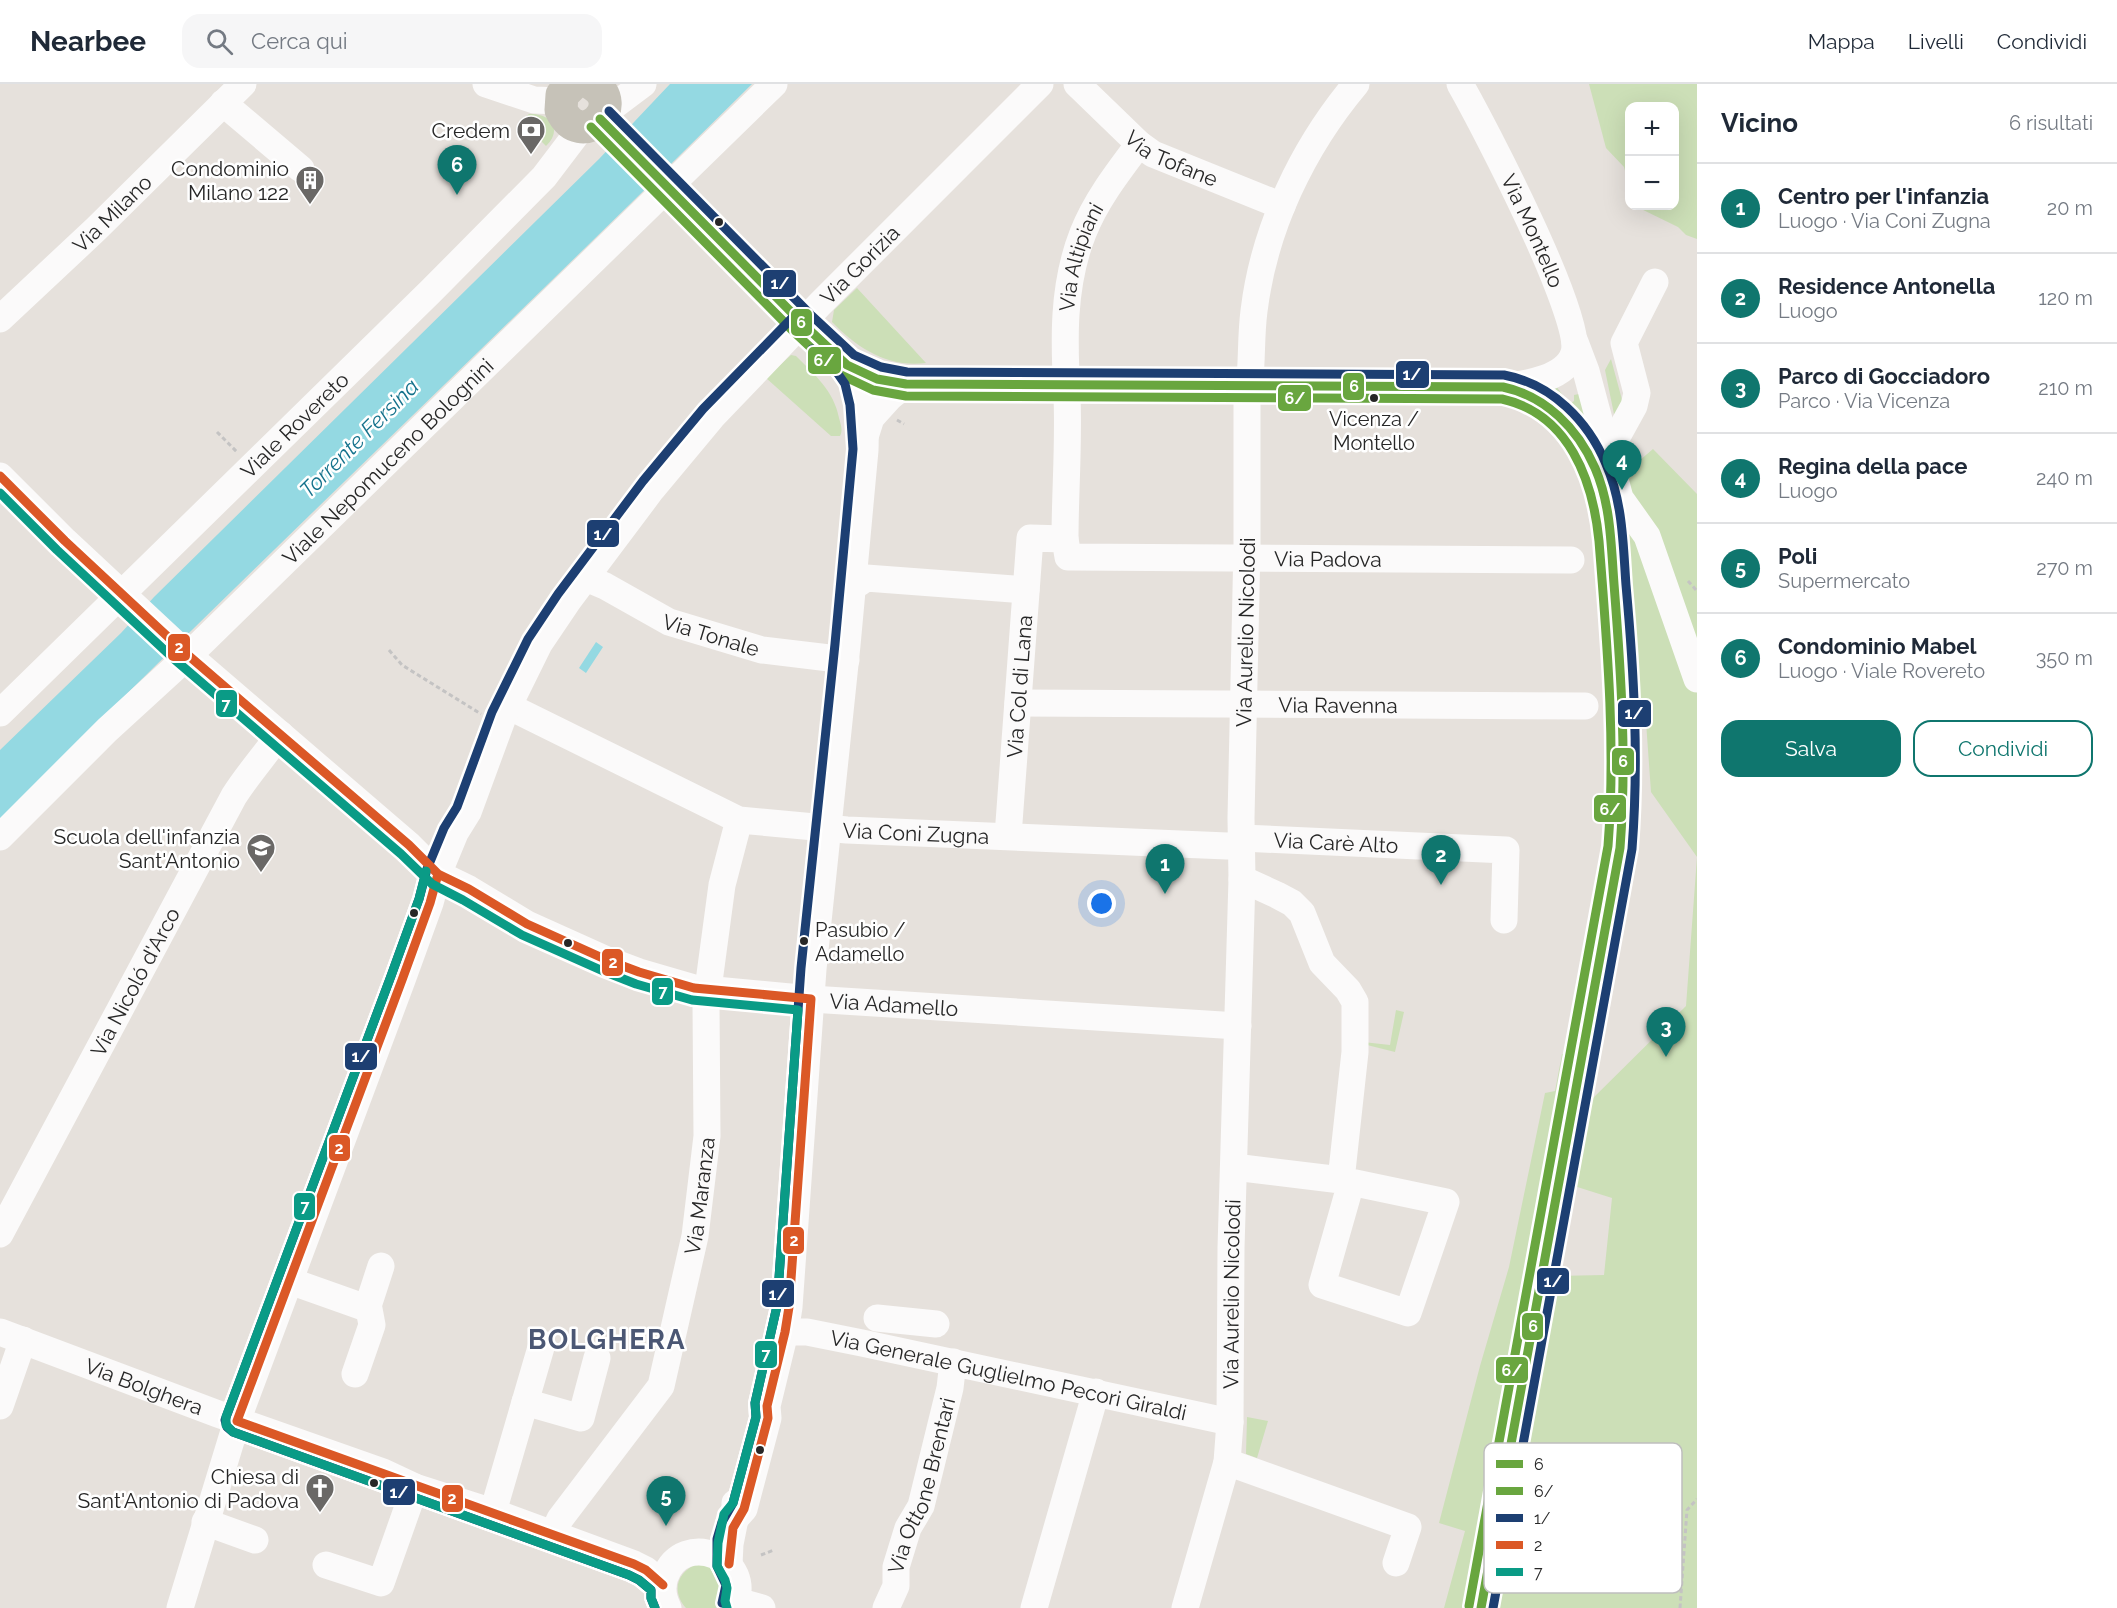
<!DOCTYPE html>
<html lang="it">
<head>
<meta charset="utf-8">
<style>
	:root { --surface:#fff; --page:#f6f6f7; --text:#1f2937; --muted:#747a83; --line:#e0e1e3; --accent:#0f766e }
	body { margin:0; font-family:Raleway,sans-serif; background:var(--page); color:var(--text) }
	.controls { position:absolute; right:18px; top:18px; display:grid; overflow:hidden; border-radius:12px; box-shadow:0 6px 24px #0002 }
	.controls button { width:54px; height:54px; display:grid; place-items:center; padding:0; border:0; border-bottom:2px solid var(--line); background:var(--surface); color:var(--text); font:30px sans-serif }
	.you { position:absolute; left:1102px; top:820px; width:21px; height:21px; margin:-15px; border:4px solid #fff; border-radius:50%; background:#1a73e8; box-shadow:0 0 0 9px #1a73e833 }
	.badge { display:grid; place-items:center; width:39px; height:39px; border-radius:50%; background:var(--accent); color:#fff; font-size:20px; font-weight:700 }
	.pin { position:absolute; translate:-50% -50px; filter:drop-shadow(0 2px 3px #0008) }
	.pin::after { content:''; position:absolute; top:32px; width:21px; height:18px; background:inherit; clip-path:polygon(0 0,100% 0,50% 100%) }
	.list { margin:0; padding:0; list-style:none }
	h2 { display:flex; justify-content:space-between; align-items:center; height:78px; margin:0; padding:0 24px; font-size:26px }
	h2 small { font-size:20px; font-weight:400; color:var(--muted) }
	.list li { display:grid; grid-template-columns:39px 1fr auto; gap:18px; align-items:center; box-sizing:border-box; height:90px; padding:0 24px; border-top:2px solid var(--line) }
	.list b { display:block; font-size:22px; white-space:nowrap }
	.list p { margin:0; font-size:20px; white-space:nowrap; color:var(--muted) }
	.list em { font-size:20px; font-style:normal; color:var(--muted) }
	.actions { display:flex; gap:12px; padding:18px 24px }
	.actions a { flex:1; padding:14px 0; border:2px solid var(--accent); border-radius:18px; text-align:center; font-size:21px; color:var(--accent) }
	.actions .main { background:var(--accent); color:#fff }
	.icon { flex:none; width:33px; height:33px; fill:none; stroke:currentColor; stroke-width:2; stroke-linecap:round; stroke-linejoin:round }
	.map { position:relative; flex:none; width:1697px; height:1524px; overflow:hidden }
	header { display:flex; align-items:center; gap:36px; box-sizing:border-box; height:84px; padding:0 30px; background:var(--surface); border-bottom:2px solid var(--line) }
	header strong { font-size:28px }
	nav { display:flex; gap:33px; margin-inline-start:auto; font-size:21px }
	.search { width:420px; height:54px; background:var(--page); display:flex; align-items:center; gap:15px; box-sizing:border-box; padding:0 21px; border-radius:18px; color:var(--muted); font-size:22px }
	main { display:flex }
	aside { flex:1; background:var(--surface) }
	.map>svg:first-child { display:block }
</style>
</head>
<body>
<header>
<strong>Nearbee</strong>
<div class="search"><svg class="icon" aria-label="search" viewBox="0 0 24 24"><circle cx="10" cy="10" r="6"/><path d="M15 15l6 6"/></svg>Cerca qui</div>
<nav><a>Mappa</a><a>Livelli</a><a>Condividi</a></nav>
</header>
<main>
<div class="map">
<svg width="1697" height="1524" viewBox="0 0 1697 1524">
	<rect width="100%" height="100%" fill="#e6e1dc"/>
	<path fill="#ccdfb7" d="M1589,0H1697V155L1686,151L1678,143L1635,122H1674V22H1630L1629,102L1624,83L1606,64Z
		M529,30C551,29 563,45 546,62L521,37Z
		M857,204L926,279C888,284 857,264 832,238L834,226Z
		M791,271L796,272C815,291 834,307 839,334C841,341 843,346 840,352H831L766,294Z
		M1611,275L1624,323L1616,340L1605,286Z
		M1556,302L1569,320L1574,317V311L1584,309L1594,354L1550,306Z
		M1653,365L1697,410V1524H1495L1555,1192L1604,1191L1612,1114L1571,1101L1584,1023L1686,922L1697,773L1651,708L1646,638L1629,604L1607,404Z
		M1396,926L1404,928L1395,968L1363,960V958L1390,961Z
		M1562,970H1568L1466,1524H1444L1465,1447L1439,1439L1480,1282L1509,1183L1545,1009L1555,1007Z
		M1247,1333L1268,1337L1257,1374L1246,1370Z
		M697,1480L706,1481L721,1489C725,1503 729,1513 717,1524H686C671,1507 677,1488 697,1480Z"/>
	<path fill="#94d9e2" d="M670,0H752C503,247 247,488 0,736V666L121,549L154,513L599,75Z
		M596,558L603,563L586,589L579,584Z"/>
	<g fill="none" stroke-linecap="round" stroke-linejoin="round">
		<path stroke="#c4c3c3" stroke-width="3" stroke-dasharray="4.5 3" stroke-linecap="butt" d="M897,336L904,340
			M217,348L237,368
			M1688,497L1697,507
			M389,566L402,581L481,630
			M761,1471L774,1466
			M1680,1524L1687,1426L1697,1415"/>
		<g stroke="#fbfafa" stroke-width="27">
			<path d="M486,0L534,16L560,17"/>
			<path id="s1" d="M1077,0L1139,60L1153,70L1282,122"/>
			<path id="s2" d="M1460,0C1483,40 1584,234 1574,269C1566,295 1525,300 1503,303"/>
			<path d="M223,19L301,85"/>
			<path d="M603,30L643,0"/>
			<path id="s3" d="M0,235L96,145L243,0"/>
			<path d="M1575,258L1586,287L1620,414L1647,452L1697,595"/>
			<path d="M865,353L871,334L890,313L906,300"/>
			<path d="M1605,357L1611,356L1618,351L1634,322L1637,309L1624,259L1655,198"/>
			<path id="s4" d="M0,392L65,457L182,566L409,761L438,790L469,805L527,840L607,876L639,888L694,904L811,915L1238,942"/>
			<path id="s5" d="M1065,455C1065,408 1069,360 1067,313C1064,258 1062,202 1083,149C1096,116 1118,88 1139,60"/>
			<path id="s6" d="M586,494L605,502L669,538L762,566L846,576"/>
			<path d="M853,498L859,499L866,494L1026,506"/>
			<path id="s7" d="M1018,619L1585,622"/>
			<path id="s8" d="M508,622L739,736L847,746L1227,762L1242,761"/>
			<path id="s9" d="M0,629L430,208L544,93L582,43"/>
			<path id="s10" d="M1008,752L1030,454L1065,455L1068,473L1571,476"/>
			<path id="s11" d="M0,753L107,646L189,571L774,0"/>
			<path id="s12" d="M1242,754L1506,766L1504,836"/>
			<path d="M1234,1083L1341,1096L1349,1106L1322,1201L1408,1229L1446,1118L1341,1096L1355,968V918L1348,906L1322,879L1302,829L1292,819L1277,811L1242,795"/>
			<path id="s13" d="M0,1150L234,712C248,690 265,671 280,650"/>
			<path d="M290,1197L369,1225L372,1241L355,1290"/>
			<path d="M367,1225L381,1182"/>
			<path d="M877,1234L936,1240"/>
			<path id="s14" d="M0,1248L218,1330L383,1388L415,1403L493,1428L634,1480L646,1486L663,1501"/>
			<path id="s15" d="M785,1248H807L862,1259L1230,1338"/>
			<path d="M525,1318L581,1334L597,1274"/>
			<path d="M0,1322L23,1256"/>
			<path d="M1227,1378L1408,1443L1396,1479"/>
			<path d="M493,1428L542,1260"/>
			<path d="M735,1435L744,1425L768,1334L767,1322L785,1248L789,1223L813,885L847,561L865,366C866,337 863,305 847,281"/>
			<path d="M205,1438L255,1456"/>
			<path id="s16" d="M552,1452L560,1435L661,1302L695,1152L707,1052L706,920L722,801L739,736"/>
			<path d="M729,1480L730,1460L735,1435V1419"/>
			<path d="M326,1481L381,1499L415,1403"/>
			<path d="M737,1517L762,1524"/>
			<path id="s17" d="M180,1524L237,1337L402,896L430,819L438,790L455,749L468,728L503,633L539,560L568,517L652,405L712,333L820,220L1040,0"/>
			<path d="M668,1524C663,1514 661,1504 665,1493C682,1444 758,1474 733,1524"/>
			<path id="s18" d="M886,1524L896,1502V1483L908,1444L921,1422L950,1304L953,1278"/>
			<path d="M1034,1524L1096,1308"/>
			<path id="s19" d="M1185,1524L1227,1378L1230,1338L1231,1164L1242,795L1241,734L1247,461V318C1253,288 1250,257 1254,227C1264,144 1303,63 1356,0"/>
		</g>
		<path stroke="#c6c2b8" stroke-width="33" d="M573,0L562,11L561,26C581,68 628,21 592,0
			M600,35L803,240L847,281L877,295L906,300L1503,303C1513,305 1523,308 1533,313C1559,327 1583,356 1595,384C1611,419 1611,462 1614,500C1622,588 1629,677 1620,764L1481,1524"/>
		<g stroke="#fff" stroke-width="14">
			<path id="bus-1" d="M600,35L803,240L847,281L877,295L906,300L1503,303C1546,312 1578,345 1595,384C1611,421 1611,461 1614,500C1621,589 1627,675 1620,764L1481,1524"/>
		</g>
		<g stroke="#fff" stroke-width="14">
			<path id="bus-2" d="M591,43L794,248L839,290L873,306L906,312L1502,315C1569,330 1593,396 1599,457C1607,559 1616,660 1608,762L1469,1522"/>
		</g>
		<g stroke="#fff" stroke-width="14">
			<path id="bus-3" d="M609,27L811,231L854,271L881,283L907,288L1504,291C1552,300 1588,337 1606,380C1623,419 1623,460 1626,501C1634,589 1639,676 1632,765L1493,1524
				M722,1519L726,1501L717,1482V1455L722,1438L733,1419L756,1333L755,1319L777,1222L801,884L835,560L853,365L850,321L845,300L836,287L812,265
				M655,1524L651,1514V1506L639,1496L629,1491L233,1348L227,1343L225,1336L391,892L419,815L427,785L444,744L457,723L492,628L528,555L558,510L643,397L703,325L794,232"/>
		</g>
		<g stroke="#fff" stroke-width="14">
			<path id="bus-4" d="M0,392L65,457L182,566L409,761L438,790L469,805L527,840L607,876L639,888L694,904L811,915
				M237,1337L402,896L430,819L438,790
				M237,1337L634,1480L646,1486L663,1501
				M729,1480L733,1444L744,1425L768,1334L767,1322L785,1248L789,1223L811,915"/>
		</g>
		<g stroke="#fff" stroke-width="14">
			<path id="bus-5" d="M0,409L57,466L174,575L401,770L432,800L463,816L522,851L603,887L636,900L692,916L798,926L777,1222L755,1319L756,1333L733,1419L724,1430L718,1459L717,1482L725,1496L727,1504L725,1517L727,1524
				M426,787L419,815L391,892L226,1333V1341L233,1348L629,1491L639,1496L651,1506V1514L655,1524"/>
		</g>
		<use href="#bus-1" stroke="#69a63f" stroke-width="9"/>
		<use href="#bus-2" stroke="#69a63f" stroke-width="9"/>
		<use href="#bus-3" stroke="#1d3f72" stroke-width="9"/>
		<use href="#bus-4" stroke="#db5826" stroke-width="9"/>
		<use href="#bus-5" stroke="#0a9b86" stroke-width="9"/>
	</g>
	<defs>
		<g id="bank-pin" transform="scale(1.5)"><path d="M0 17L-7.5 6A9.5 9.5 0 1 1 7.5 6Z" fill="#6a6866" stroke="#fff"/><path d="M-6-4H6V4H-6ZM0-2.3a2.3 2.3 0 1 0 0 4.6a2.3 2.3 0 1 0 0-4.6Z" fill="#fff"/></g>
		<g id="building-pin" transform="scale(1.5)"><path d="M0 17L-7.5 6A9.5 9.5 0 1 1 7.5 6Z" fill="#6a6866" stroke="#fff"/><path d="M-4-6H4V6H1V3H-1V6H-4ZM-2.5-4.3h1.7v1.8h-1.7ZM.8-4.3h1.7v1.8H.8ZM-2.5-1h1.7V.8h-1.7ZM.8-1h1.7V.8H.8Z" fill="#fff"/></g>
		<g id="school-pin" transform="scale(1.5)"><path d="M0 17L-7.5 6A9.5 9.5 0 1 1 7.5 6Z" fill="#6a6866" stroke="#fff"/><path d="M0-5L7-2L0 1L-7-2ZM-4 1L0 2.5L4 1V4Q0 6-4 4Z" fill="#fff"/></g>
		<g id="church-pin" transform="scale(1.5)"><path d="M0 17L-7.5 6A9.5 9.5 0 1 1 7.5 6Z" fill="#6a6866" stroke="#fff"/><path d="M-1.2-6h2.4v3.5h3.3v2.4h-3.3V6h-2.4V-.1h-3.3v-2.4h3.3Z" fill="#fff"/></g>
	</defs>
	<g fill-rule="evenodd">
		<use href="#bank-pin" x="531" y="46"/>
		<use href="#building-pin" x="310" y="96"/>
		<use href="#school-pin" x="261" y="764"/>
		<use href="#church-pin" x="320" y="1404"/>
	</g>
	<g fill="#272727" stroke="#fff" stroke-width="2">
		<circle cx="719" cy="138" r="5"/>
		<circle cx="1374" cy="314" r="5"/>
		<circle cx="414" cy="829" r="5"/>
		<circle cx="804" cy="857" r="5"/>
		<circle cx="568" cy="859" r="5"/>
		<circle cx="760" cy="1366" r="5"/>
		<circle cx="374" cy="1399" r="5"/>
	</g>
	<g text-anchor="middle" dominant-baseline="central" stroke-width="5" stroke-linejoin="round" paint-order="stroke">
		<g font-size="20" fill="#272727" stroke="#fff">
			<text x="1374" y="335">Vicenza /<tspan x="1374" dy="24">Montello</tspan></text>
			<text x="815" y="846" text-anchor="start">Pasubio /<tspan x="815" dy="24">Adamello</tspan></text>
		</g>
		<g font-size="21" fill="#272727" stroke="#fff" text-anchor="end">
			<text x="510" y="46">Credem</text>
			<text x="289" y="84">Condominio<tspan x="289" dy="24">Milano 122</tspan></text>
			<text x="240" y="752">Scuola dell'infanzia<tspan x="240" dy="24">Sant'Antonio</tspan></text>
			<text x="299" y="1392">Chiesa di<tspan x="299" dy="24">Sant'Antonio di Padova</tspan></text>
		</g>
		<g font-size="21" fill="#272727" stroke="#fff">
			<text stroke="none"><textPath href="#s1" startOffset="122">Via Tofane</textPath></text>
			<text stroke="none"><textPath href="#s3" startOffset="154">Via Milano</textPath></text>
			<text stroke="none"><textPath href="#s2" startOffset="164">Via Montello</textPath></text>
			<text stroke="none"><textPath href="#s5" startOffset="284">Via Altipiani</textPath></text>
			<text stroke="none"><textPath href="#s17" startOffset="1528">Via Gorizia</textPath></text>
			<text stroke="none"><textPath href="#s9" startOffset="412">Viale Rovereto</textPath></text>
			<text stroke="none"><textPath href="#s11" startOffset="540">Viale Nepomuceno Bolognini</textPath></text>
			<text stroke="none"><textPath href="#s10" startOffset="612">Via Padova</textPath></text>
			<text stroke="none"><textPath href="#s19" startOffset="982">Via Aurelio Nicolodi</textPath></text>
			<text stroke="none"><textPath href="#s6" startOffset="138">Via Tonale</textPath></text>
			<text stroke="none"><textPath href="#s10" startOffset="150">Via Col di Lana</textPath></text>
			<text stroke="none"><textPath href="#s7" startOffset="320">Via Ravenna</textPath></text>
			<text stroke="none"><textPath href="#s8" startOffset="435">Via Coni Zugna</textPath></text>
			<text stroke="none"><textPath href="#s12" startOffset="94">Via Carè Alto</textPath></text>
			<text stroke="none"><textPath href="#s13" startOffset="286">Via Nicoló d'Arco</textPath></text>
			<text stroke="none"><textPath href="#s4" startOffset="1074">Via Adamello</textPath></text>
			<text stroke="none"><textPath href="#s16" startOffset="380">Via Maranza</textPath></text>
			<text stroke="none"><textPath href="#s19" startOffset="320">Via Aurelio Nicolodi</textPath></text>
			<text stroke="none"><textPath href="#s15" startOffset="228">Via Generale Guglielmo Pecori Giraldi</textPath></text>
			<text stroke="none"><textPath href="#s14" startOffset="154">Via Bolghera</textPath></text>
			<text stroke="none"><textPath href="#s18" startOffset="129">Via Ottone Brentari</textPath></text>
		</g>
		<g font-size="22" font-style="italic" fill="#15728c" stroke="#fff">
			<text transform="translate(359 354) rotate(-45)">Torrente Fersina</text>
		</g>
		<g font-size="27" font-weight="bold" letter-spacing="1.5" fill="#4b5774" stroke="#fff">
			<text x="607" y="1255">BOLGHERA</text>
		</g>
	</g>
	<rect x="1484" y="1359" width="198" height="150" rx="9" fill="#fff" stroke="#bebebe" stroke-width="1.5"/>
	<rect x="1496" y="1376" width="27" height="8" fill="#69a63f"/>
	<rect x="1496" y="1403" width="27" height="8" fill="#69a63f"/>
	<rect x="1496" y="1430" width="27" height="8" fill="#1d3f72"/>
	<rect x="1496" y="1457" width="27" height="8" fill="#db5826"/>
	<rect x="1496" y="1484" width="27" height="8" fill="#0a9b86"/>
	<g font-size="16" fill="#272727">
		<text x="1534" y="1386">6</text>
		<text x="1534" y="1413">6/</text>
		<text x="1534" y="1440">1/</text>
		<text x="1534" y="1467">2</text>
		<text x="1534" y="1494">7</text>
	</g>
	<g stroke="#fff" stroke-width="2">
		<rect x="762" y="185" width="35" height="29" rx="6" fill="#1d3f72"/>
		<rect x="790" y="224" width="23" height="29" rx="6" fill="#69a63f"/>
		<rect x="807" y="262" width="35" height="29" rx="6" fill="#69a63f"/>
		<rect x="1395" y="276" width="35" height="29" rx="6" fill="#1d3f72"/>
		<rect x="1342" y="288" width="23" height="29" rx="6" fill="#69a63f"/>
		<rect x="1277" y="300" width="35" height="28" rx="6" fill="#69a63f"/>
		<rect x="586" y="435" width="34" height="29" rx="6" fill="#1d3f72"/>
		<rect x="167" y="549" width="24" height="29" rx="6" fill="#db5826"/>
		<rect x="215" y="605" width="23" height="29" rx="6" fill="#0a9b86"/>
		<rect x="1617" y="615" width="35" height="29" rx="6" fill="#1d3f72"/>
		<rect x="1611" y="663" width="24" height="29" rx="6" fill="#69a63f"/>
		<rect x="1593" y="710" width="34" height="29" rx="6" fill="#69a63f"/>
		<rect x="601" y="864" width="23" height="29" rx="6" fill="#db5826"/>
		<rect x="651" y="893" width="23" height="29" rx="6" fill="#0a9b86"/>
		<rect x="344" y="958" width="34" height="29" rx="6" fill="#1d3f72"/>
		<rect x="328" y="1050" width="23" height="28" rx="6" fill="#db5826"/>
		<rect x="293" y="1108" width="23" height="29" rx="6" fill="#0a9b86"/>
		<rect x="782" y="1142" width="23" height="29" rx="6" fill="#db5826"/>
		<rect x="1536" y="1183" width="34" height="28" rx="6" fill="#1d3f72"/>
		<rect x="761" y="1195" width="34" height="29" rx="6" fill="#1d3f72"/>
		<rect x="1521" y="1228" width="23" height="29" rx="6" fill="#69a63f"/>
		<rect x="754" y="1256" width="24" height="29" rx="6" fill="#0a9b86"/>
		<rect x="1495" y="1272" width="34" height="28" rx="6" fill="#69a63f"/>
		<rect x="382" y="1394" width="34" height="28" rx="6" fill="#1d3f72"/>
		<rect x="441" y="1400" width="23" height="29" rx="6" fill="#db5826"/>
	</g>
	<g font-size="16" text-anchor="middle" font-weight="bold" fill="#fff">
		<text x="780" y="205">1/</text>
		<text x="801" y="244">6</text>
		<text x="824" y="282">6/</text>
		<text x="1412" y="296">1/</text>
		<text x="1354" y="308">6</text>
		<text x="1295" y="320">6/</text>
		<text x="603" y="456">1/</text>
		<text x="179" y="569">2</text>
		<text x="226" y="626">7</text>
		<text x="1634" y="635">1/</text>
		<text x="1623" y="683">6</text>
		<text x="1610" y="731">6/</text>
		<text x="613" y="884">2</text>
		<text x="663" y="913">7</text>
		<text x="361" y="978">1/</text>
		<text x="339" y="1070">2</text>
		<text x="305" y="1128">7</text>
		<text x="794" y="1162">2</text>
		<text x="1553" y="1203">1/</text>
		<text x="778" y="1216">1/</text>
		<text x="1533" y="1248">6</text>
		<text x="766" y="1276">7</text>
		<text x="1512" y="1292">6/</text>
		<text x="399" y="1414">1/</text>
		<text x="452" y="1420">2</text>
	</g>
</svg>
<div class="controls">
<button>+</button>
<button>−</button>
</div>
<div class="you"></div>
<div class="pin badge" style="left:1165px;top:810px">1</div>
<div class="pin badge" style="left:1441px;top:801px">2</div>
<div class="pin badge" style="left:1666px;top:973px">3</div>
<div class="pin badge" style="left:1622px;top:406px">4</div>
<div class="pin badge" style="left:666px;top:1442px">5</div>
<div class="pin badge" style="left:457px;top:111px">6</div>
</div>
<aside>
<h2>Vicino<small>6 risultati</small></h2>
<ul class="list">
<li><span class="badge">1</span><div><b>Centro per l'infanzia</b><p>Luogo · Via Coni Zugna</p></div><em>20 m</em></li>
<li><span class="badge">2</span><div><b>Residence Antonella</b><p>Luogo</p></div><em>120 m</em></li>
<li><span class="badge">3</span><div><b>Parco di Gocciadoro</b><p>Parco · Via Vicenza</p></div><em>210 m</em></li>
<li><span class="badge">4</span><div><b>Regina della pace</b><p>Luogo</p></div><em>240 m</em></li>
<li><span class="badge">5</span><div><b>Poli</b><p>Supermercato</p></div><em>270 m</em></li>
<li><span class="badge">6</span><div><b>Condominio Mabel</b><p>Luogo · Viale Rovereto</p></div><em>350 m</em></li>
</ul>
<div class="actions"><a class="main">Salva</a><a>Condividi</a></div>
</aside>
</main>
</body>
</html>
